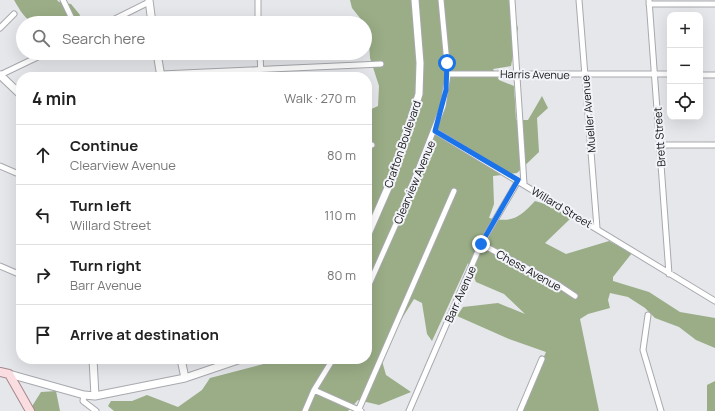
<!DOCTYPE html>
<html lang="en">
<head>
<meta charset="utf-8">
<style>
	:root { --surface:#fff; --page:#f6f6f6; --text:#222; --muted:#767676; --line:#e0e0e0 }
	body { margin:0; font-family:Manrope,sans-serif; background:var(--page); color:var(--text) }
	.controls { position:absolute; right:12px; top:12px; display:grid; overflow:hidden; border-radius:8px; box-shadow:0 4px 16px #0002 }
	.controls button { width:36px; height:36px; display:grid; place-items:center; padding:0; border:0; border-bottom:1px solid var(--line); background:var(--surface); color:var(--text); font:20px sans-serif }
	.stop { position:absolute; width:12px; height:12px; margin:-9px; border:3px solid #1a73e8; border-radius:50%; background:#fff }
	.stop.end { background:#1a73e8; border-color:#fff; box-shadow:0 1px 4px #0008 }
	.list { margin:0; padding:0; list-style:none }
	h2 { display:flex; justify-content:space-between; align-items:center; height:52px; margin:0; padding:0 16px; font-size:17px }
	h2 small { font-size:13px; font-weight:400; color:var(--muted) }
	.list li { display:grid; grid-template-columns:26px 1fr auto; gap:12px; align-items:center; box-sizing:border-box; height:60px; padding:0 16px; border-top:1px solid var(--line) }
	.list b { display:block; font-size:15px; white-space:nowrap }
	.list p { margin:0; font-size:13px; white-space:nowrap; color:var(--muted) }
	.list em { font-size:13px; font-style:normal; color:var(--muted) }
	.icon { flex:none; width:22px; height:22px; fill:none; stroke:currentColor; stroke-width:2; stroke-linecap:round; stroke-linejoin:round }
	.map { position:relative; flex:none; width:715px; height:411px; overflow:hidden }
	.search { position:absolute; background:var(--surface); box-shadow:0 4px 16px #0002; left:16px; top:16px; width:356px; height:44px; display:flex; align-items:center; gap:10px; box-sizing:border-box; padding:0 14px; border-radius:22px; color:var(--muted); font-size:15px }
	.panel { position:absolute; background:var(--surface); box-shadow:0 4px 16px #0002; left:16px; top:72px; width:356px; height:292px; border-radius:16px }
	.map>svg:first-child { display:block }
</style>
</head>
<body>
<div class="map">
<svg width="715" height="411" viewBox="0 0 715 411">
	<rect width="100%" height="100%" fill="#e5e7eb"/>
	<path fill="#9aad86" d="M14,0H57L59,2L71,4L80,15L78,19L67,18L62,21L55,17C51,19 45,22 41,23C27,25 20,10 14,0Z
		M350,0H509L518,28L511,66L493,69L499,80L514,86L516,120H528L542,96L548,108L537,118L539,152L517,173L493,176L494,204L489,218C512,223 519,218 535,201C549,205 558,208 570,219L545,243L566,254L609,241L632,253L613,277V281L649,292L680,312L715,318V348L696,340L679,327L655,318L645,308L628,297L610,293L608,300L610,308L588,314L580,319L599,411H520L546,352L509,339L457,316L463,307L498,303L525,314L504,294L476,282L468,263L432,341L427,334L422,303L414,299L380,354L386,375L411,392L379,405L358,400L348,411H114L108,406L111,401H132L147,395L178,407L202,390L210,378L271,362L275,359H367V111L378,106L379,86L370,58L368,28L352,8Z
		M715,381V411H707V385Z
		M56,391L60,411H29L41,392Z"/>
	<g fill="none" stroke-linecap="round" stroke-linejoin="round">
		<g stroke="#a8a9ae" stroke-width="7">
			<path id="minor" d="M63,0L74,23
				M258,0V23
				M512,0L524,184
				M579,0L597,228
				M649,0L669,274
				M649,4H715
				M107,23L149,2
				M0,28L14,14
				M260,53L261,77
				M161,74L381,64
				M448,74H670
				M0,75L46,53
				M700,75H715
				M435,131L715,301
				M660,145H715
				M367,146L372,145
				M0,166L21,175
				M481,244L557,284L575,296
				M0,266L21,275
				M367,289L404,206L443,106L448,74L441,0
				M648,315L643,350L661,411
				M278,359L283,361L288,359
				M314,390L361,411
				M84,395L83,401L96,411
				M305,411L314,390L333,359
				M358,411L454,191
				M409,411L481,244L518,181
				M520,411L542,359"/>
		</g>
		<g stroke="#a8a9ae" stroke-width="9">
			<path id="secondary" d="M149,0L152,23
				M157,53L161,77
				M0,75L21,95
				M367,236L394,174L419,94L420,63L415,0
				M93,359L95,396
				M181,359L185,378
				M9,374L84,395L95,396L185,378L241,359"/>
		</g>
		<g stroke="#a6888c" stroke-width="10">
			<path id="primary" d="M0,372L9,374L30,411"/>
		</g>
		<use href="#minor" stroke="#fff" stroke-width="5"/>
		<use href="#secondary" stroke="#fff" stroke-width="7"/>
		<use href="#primary" stroke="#fadde1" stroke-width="8"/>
	</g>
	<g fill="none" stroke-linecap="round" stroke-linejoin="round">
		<path stroke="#1a73e8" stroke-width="5" d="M447,63L446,90L435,131L518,180L481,244"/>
	</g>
	<g text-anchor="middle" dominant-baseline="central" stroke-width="4" stroke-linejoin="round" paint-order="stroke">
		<g font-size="11" fill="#111213" stroke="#f3f4f9">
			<text transform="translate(535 74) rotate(1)">Harris Avenue</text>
			<text transform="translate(588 114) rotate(-95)">Mueller Avenue</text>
			<text transform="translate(659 137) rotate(-94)">Brett Street</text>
			<text transform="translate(402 144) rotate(-71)">Crafton Boulevard</text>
			<text transform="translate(414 182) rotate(-67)">Clearview Avenue</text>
			<text transform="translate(562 207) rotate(31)">Willard Street</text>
			<text transform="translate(529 270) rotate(29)">Chess Avenue</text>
			<text transform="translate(460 294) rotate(-66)">Barr Avenue</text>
		</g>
	</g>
</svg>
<div class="controls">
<button>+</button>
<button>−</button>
<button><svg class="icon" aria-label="locate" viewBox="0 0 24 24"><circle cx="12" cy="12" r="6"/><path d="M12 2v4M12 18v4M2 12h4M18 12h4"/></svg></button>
</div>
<div class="stop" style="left:447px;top:63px"></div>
<div class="stop end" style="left:481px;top:244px"></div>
<div class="search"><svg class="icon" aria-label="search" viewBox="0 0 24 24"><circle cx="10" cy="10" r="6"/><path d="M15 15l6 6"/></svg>Search here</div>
<section class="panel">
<h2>4 min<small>Walk · 270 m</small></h2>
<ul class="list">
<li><svg class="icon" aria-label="ahead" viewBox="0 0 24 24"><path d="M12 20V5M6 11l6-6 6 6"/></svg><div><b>Continue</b><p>Clearview Avenue</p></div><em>80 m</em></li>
<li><svg class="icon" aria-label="left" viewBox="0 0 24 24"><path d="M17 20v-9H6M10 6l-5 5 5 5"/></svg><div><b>Turn left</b><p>Willard Street</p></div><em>110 m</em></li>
<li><svg class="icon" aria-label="right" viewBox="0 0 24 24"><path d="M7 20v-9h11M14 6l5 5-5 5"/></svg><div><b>Turn right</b><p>Barr Avenue</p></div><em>80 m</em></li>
<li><svg class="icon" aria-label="arrive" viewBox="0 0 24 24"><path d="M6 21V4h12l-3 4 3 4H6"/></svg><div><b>Arrive at destination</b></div></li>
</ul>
</section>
</div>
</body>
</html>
